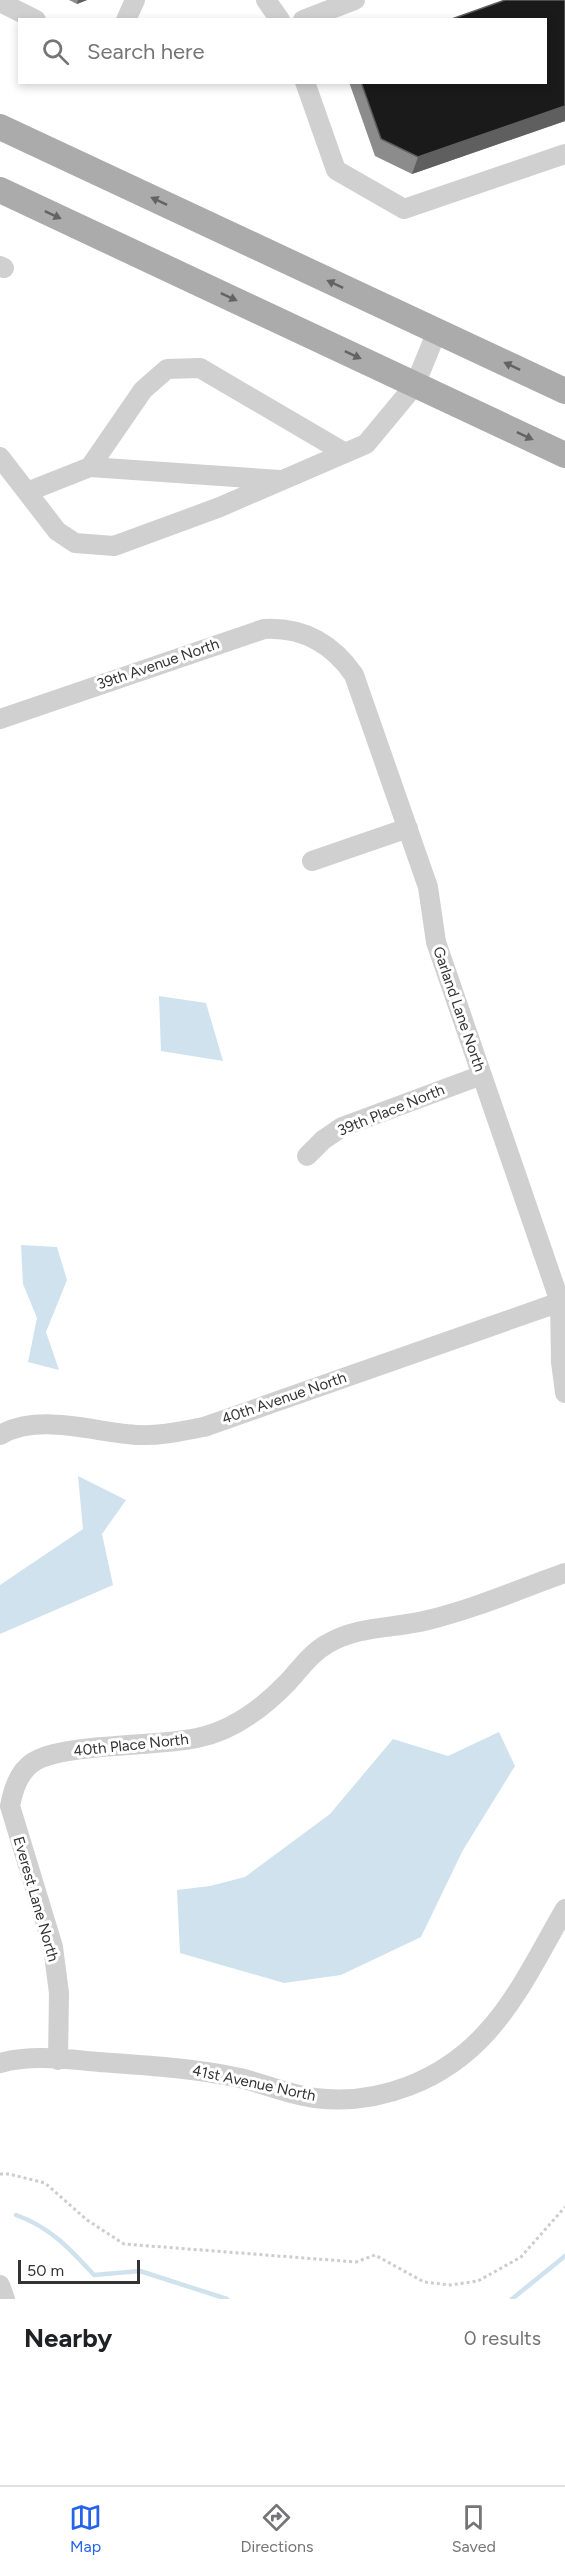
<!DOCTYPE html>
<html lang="en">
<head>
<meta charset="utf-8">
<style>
	:root { --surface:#fff; --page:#f6f6f6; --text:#202124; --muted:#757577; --line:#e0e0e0; --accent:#2563eb }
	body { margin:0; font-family:Figtree,sans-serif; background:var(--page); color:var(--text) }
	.scale { position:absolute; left:18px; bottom:15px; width:122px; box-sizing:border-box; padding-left:6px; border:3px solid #333; border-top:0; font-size:16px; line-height:21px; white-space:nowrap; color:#333; -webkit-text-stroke:4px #fff; paint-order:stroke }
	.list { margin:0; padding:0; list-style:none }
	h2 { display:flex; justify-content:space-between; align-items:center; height:78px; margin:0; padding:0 24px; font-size:26px }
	h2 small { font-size:20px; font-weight:400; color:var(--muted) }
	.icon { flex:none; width:33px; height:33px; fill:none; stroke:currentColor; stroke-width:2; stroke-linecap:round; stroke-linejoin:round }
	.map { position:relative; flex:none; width:565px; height:2299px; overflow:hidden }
	.search { position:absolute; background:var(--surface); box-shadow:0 3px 9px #0003; left:18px; right:18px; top:18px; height:66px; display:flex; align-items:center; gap:15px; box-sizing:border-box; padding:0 21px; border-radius:0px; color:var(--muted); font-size:22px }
	.sheet { height:186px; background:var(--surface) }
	nav { display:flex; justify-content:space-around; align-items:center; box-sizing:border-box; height:84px; border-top:2px solid var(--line); background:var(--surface); font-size:16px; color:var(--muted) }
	nav a { display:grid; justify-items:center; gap:3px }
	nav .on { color:var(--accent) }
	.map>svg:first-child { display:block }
</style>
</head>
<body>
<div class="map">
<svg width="565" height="2299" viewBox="0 0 565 2299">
	<rect width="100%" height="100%" fill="#fff"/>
	<path fill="#cfe2ee" d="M159,996L206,1003L223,1061L161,1051Z
		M21,1245L57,1247L67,1280L46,1332L59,1370L28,1362L37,1318L23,1284Z
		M78,1476L126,1500L102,1534L113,1585L0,1634V1585L83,1529Z
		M499,1732L515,1766L463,1850L421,1937L341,1975L284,1983L180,1953L177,1890L210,1886L245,1877L330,1814L393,1739L448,1756Z"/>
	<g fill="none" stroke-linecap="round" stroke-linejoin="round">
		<path stroke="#cfe2ee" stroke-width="4.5" d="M16,2215C50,2227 70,2249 94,2275L140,2271L227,2299
			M512,2299L565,2256"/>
		<path stroke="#cdcdcd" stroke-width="3" stroke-dasharray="3 3" stroke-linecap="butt" d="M0,2174H9L45,2183L87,2220L124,2244L356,2262L375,2255L424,2282L450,2285L478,2281L521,2257L565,2207"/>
		<path stroke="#d0d0d0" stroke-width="20" d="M266,0L280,20
			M0,2L36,20
			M126,20L135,0
			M303,20L355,0
			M305,82L336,170L404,209L565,154
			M0,266L4,268
			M0,457L57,531L75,543L114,546L220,507L366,444L415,385L437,331
			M90,467L280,480
			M27,492L90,467L143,390L167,369L200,368L345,453
			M0,719L264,629C303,627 332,643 354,675L428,887L436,942L560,1302L561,1362L565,1393
			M312,861L408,828
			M307,1156L323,1140L342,1127L482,1075
			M0,1435C40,1412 96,1433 139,1435C161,1436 182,1431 204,1427L560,1302
			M58,2060L59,1993L53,1947L10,1806C13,1790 18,1773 32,1763C59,1743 157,1747 197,1738C233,1731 263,1708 288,1682C300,1669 311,1653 327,1644C359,1625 393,1629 428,1620C474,1609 520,1589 565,1573
			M0,2063C36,2053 77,2061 113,2063C156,2066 198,2069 240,2078C265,2084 289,2095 315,2098C379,2106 444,2080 487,2032C519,1997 541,1950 565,1909
			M0,2285L5,2299"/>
		<path stroke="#ababab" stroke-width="26" d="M0,127L565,391
			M0,190L565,455"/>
	</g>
	<path fill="#8c8c8c" d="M69,0H87L77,4Z
		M505,0H565V121L412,174L375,156L349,82H546V20H449Z"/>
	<path fill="#5f5f5f" d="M78,0H87L77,4Z
		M565,106V121L412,174L418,157Z"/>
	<path fill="#1a1a1a" stroke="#5f5f5f" stroke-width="1.5" d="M505,0H565V106L418,157L381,139L361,82H546V20H449Z"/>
	<defs><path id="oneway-solid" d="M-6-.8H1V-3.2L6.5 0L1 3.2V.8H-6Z" transform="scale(1.5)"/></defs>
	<g fill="#636363">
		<use href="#oneway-solid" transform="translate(159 201) rotate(-155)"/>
		<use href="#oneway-solid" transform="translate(53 215) rotate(25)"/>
		<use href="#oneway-solid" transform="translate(335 284) rotate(-155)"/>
		<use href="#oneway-solid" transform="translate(229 297) rotate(25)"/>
		<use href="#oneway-solid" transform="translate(353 355) rotate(25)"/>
		<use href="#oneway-solid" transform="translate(512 366) rotate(-155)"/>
		<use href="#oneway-solid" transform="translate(525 436) rotate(25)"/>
	</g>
	<g text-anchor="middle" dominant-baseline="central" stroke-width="6" stroke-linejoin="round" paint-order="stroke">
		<g font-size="15" fill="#333" stroke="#fff">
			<text transform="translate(158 664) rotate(-19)">39th Avenue North</text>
			<text transform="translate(459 1009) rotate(71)">Garland Lane North</text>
			<text transform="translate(391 1110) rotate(-22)">39th Place North</text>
			<text transform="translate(284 1398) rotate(-19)">40th Avenue North</text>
			<text transform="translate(131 1745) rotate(-6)">40th Place North</text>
			<text transform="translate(36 1899) rotate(74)">Everest Lane North</text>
			<text transform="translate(254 2083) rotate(12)">41st Avenue North</text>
		</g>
	</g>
</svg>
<div class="scale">50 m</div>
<div class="search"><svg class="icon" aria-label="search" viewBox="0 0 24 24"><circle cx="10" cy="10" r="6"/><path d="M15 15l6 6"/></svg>Search here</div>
</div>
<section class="sheet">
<h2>Nearby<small>0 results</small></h2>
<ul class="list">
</ul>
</section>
<nav>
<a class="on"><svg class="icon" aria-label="map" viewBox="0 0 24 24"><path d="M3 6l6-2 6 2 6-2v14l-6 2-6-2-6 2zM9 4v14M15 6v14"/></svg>Map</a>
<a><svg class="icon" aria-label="directions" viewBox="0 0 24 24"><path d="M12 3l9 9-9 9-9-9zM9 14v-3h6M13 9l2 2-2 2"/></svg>Directions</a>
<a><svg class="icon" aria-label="saved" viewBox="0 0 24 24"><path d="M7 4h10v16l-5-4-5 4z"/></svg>Saved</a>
</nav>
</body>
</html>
